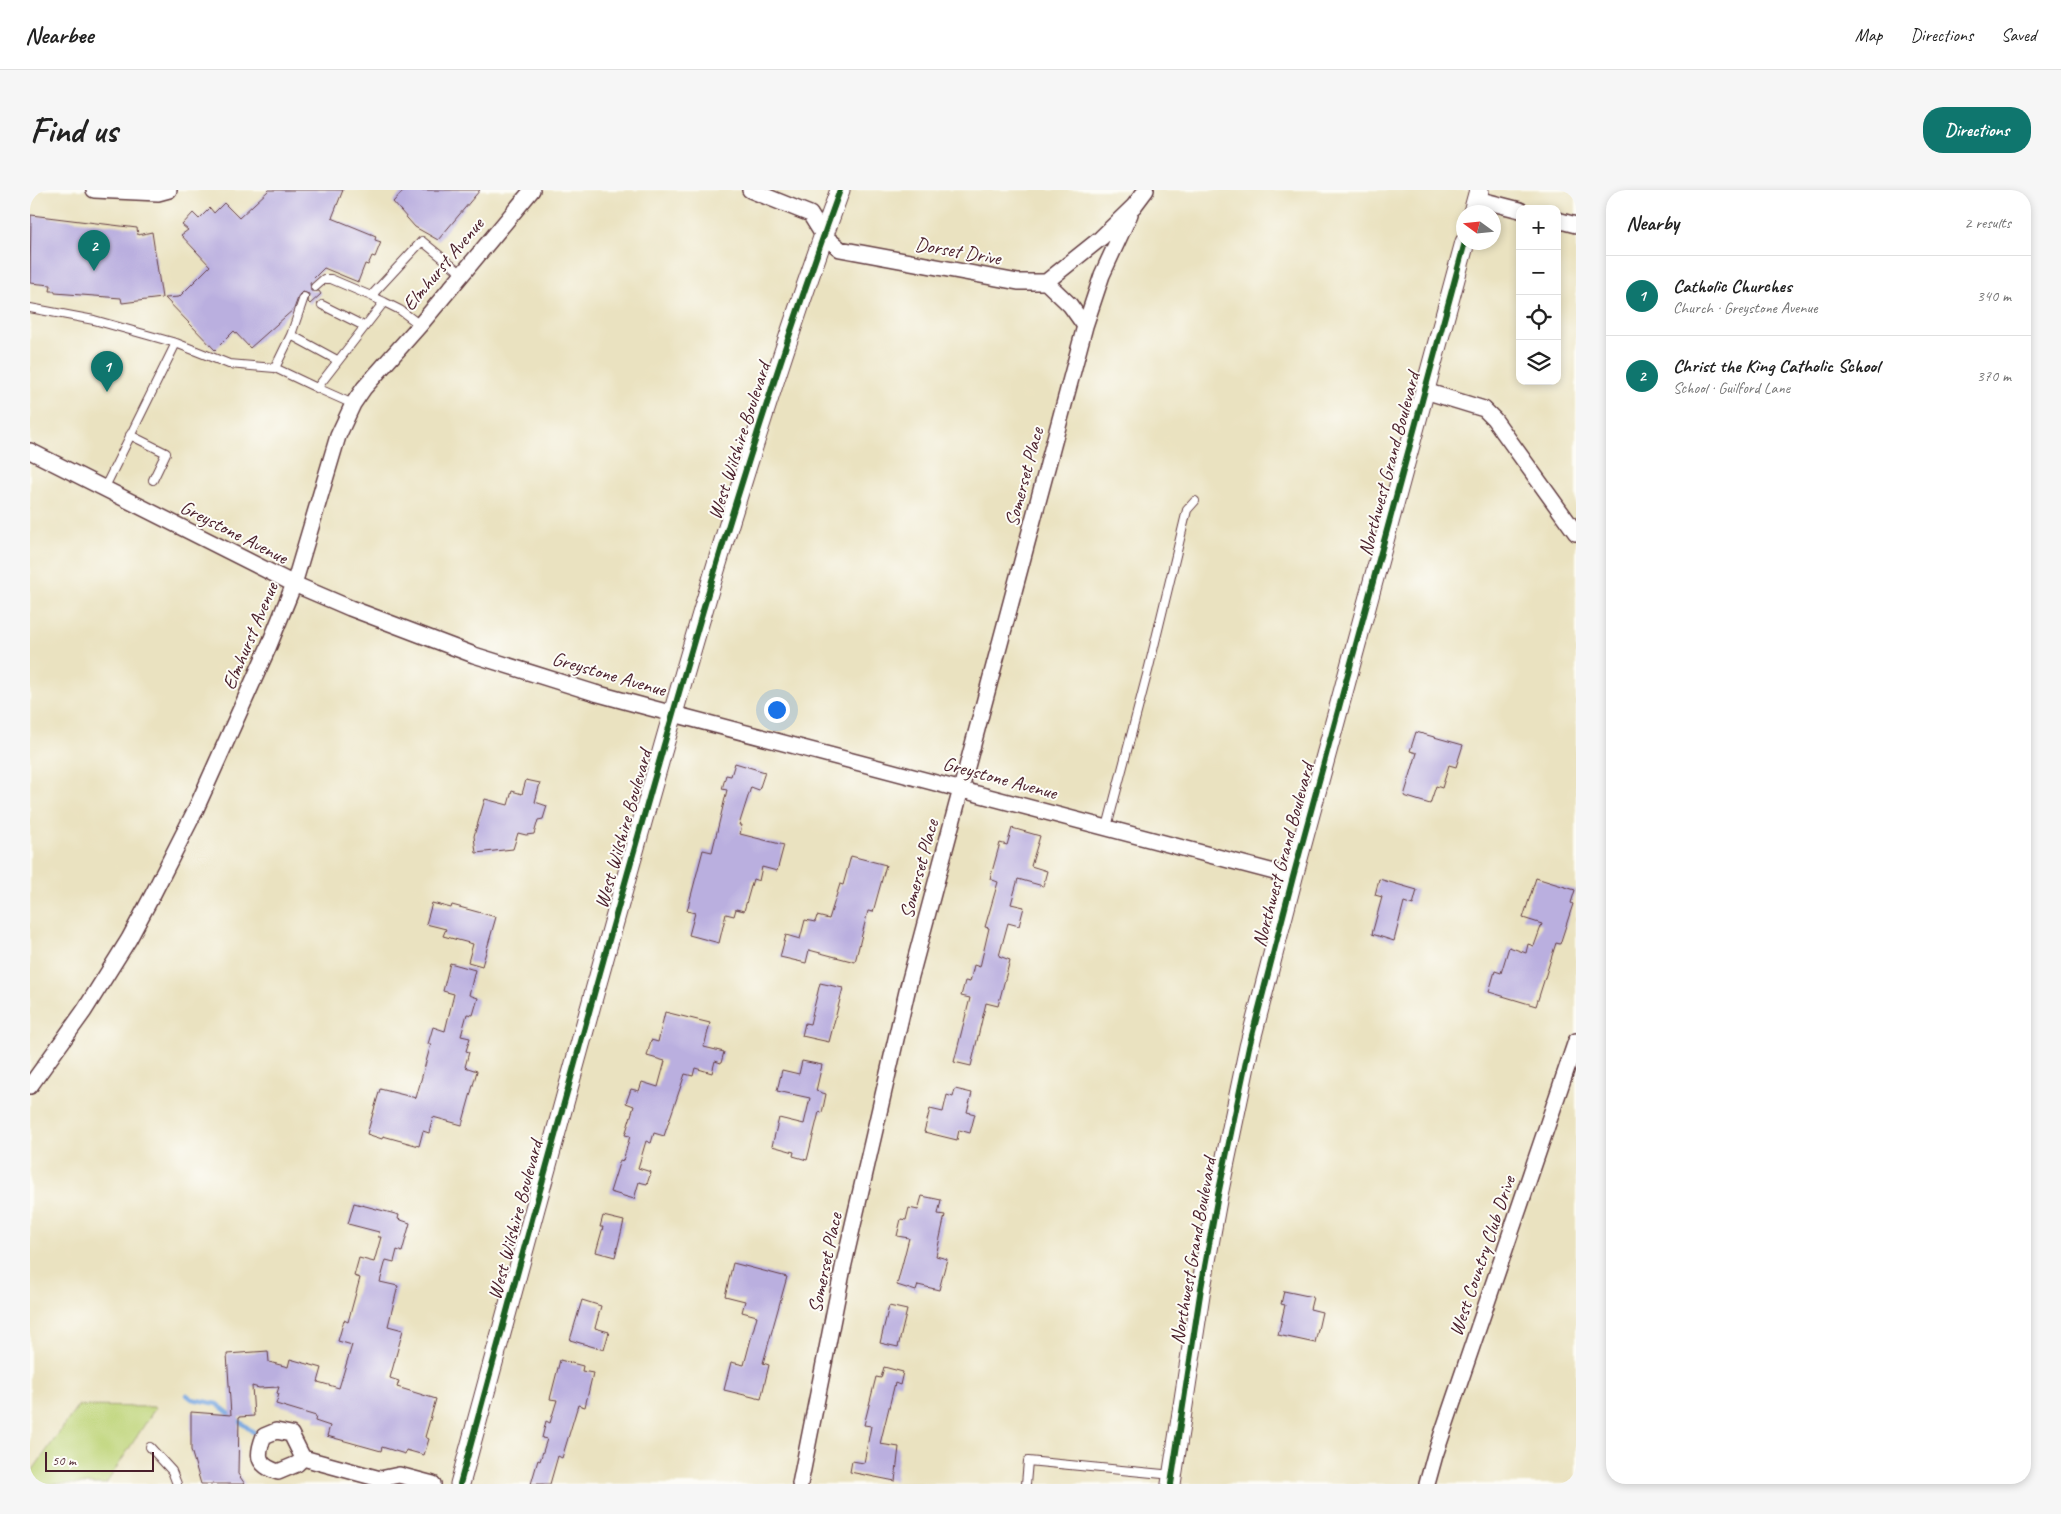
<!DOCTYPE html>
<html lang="en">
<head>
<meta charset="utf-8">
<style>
	:root { --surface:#fff; --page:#f6f6f6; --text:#222; --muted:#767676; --line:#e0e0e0; --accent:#0f766e }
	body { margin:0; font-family:Caveat,sans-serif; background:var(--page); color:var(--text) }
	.controls { position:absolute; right:15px; top:15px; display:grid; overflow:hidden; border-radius:10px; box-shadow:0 2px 8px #0003 }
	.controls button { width:45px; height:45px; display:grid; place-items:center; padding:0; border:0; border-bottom:1px solid var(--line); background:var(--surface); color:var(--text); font:25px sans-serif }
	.compass { position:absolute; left:1426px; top:15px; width:45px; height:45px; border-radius:50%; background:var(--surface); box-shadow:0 2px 8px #0003; rotate:285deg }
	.scale { position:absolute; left:15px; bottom:12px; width:109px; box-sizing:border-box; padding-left:5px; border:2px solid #4a1f2b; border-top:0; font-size:14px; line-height:18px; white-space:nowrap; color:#4a1f2b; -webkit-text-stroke:4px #fdfcf7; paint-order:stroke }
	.you { position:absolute; left:746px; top:519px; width:18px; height:18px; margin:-12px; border:4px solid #fff; border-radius:50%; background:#1a73e8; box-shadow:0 0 0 8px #1a73e833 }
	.badge { display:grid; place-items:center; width:32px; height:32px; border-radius:50%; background:var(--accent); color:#fff; font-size:16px; font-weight:700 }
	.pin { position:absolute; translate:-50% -41px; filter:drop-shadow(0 1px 2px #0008) }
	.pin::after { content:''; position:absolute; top:26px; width:18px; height:15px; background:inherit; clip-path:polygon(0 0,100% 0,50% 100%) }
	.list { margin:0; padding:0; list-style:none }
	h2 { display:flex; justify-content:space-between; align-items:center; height:65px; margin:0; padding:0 20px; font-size:21px }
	h2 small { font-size:16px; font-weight:400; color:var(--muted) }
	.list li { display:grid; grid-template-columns:32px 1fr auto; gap:15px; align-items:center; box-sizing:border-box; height:80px; padding:0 20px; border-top:1px solid var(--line) }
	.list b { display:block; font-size:19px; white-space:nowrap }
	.list p { margin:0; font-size:16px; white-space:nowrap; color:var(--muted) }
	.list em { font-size:16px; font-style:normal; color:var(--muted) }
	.icon { flex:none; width:28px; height:28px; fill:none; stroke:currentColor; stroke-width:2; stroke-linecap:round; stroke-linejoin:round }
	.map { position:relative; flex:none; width:1546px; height:1294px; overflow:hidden; border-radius:20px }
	header { display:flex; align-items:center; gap:30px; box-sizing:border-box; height:70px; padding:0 25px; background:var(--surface); border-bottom:1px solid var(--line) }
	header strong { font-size:24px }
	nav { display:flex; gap:28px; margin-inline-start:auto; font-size:18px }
	.intro { display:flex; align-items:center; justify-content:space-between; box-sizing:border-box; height:120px; padding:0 30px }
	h1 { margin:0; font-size:35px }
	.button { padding:12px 22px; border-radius:20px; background:var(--accent); color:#fff; font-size:18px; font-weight:700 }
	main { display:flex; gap:30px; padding:0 30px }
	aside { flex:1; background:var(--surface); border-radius:20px; box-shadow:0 2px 8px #0003 }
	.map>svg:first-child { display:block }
</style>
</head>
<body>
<header>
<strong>Nearbee</strong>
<nav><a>Map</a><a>Directions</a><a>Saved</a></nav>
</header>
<div class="intro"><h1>Find us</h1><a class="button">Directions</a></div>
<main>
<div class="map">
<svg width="1546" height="1294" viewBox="0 0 1546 1294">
	<rect width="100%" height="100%" fill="#fdfcf7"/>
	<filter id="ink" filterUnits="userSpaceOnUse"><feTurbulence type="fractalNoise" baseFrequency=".02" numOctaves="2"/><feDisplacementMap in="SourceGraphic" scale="10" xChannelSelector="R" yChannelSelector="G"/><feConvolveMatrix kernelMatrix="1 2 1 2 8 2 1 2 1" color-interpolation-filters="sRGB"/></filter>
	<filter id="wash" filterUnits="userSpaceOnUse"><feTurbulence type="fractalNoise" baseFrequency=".0096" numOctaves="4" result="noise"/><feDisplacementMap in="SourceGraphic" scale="20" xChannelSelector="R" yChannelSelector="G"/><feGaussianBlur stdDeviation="1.12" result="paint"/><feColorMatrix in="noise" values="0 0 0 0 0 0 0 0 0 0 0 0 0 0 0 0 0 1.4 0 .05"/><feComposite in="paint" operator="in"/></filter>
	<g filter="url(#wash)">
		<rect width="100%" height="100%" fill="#eae2c0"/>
		<path fill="#bed478" stroke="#847a52" d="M48,1216L126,1217L76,1294H0V1284Z"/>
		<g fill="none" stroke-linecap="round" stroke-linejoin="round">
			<path stroke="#76a6e0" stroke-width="4.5" d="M157,1205L162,1209L187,1214L227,1245"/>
		</g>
		<g id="blocks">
			<path fill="#baafdf" d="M239,0H313L302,28L346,46L345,50L351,52L345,67L342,66L338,75L335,74L328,92L294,78L280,92L281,101H289L291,104L280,114L278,112L279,104L272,102L269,105L264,119L220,158L204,141L185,160L135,108L149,107L180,76L151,45L158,40L152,35L163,23L169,29L180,18L184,23L194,13L209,28Z
				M374,0H450L408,50L385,37L363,12Z
				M1,25L107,38L108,45L122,42L132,108L92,113L91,108L25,103V101H20L21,95L0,93Z
				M1386,542L1433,555L1426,577L1419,575L1412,598L1406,596L1400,614L1374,606L1387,563L1380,561Z
				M705,573L735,582L729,600L721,597L709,635H712L710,644L754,655L747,681L732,677L729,691L723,689L714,721L706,719L704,726L696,724L689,753L659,745L665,723L657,721L673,660L682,662L697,600L692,599L696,585L701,586Z
				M496,590L510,593L505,612L517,616L513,629L508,630L504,644L496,645L488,643L483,659L446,663L444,646L455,609L478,615L482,601L492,604Z
				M982,638L1010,646L1001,676L1017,681L1013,696L988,689L981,714L994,717L989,736L978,733L969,766L980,770L968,816L956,813L941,876L924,872L940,808L931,806L935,791L940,792L944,775L950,777L959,738L955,737L968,692L960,689L970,653L977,655Z
				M821,666L856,675L843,722L838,721L825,772L779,760L776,773L750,767L756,745L770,749L775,730L785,732L787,726L799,729L810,694L813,695Z
				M1506,688L1545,700L1541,713L1543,714L1530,754L1526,753L1506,816L1459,802L1465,781L1471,783L1479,757L1496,763L1498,754L1504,756L1512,734L1493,728Z
				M1349,689L1387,700L1383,715L1374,712L1364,751L1342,744L1352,707L1345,705Z
				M402,713L421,718L422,715L466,727L452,776L438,772L443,754L413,746L416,739L396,734Z
				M420,773L445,780L439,805L448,808L443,825L437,824L431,846L440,848L436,861L439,862L435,877L447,881L432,935L403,927L399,943L393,941L389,956L353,946L352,949L337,944L350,899L386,908L401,854H398L403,837L415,841L424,804L413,801Z
				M790,793L813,798L799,852L772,846L775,833L780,834Z
				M635,822L680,833L674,857L694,862L691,873L685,871L682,883L665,878L663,886L655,884L634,946L624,943L621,953L616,951L608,978L621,982L617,994L609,992L604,1009L580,1002L590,970L593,971L600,946L595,945L604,916L596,913L601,899L609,901L612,892L628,897L635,871L617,866L621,850L628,852Z
				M772,871L792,875L786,901L796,904L792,923L789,922L777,970L763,966L764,962L742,956L749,928L774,934L780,908L747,901L752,880L769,884Z
				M925,899L942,903L937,922L945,924L940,943L929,940L927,950L894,942L900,919L913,922L917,905L923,907Z
				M892,1006L911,1010L908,1024L915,1025L906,1066L917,1069L909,1100L888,1095L886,1101L867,1095L879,1048L867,1046L871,1029L876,1030L879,1018L888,1020Z
				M324,1013L369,1025L368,1029L380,1033L372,1062L367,1060L364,1072L356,1070L350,1092L368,1096L358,1136L373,1140L360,1188L369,1191L367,1197L406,1209L395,1247L399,1249L394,1265L376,1260L375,1264L352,1257L351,1261L297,1246L300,1236L285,1231L286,1226L246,1214L249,1204L247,1203L249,1197L229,1198L222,1196L224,1226L209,1227L208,1284L215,1294H171L161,1260V1222L201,1225L197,1164L238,1161L239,1172L258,1177L260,1169L292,1178L288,1192L309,1198L322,1155L308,1151L314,1130L318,1132L330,1088L324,1086L329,1068L344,1072L351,1047H348L349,1042L318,1034Z
				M573,1026L594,1031L585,1067L566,1062L573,1037H570Z
				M703,1073L757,1087L733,1173L739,1175L731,1209L694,1200L701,1172L714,1175L727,1126L712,1122L715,1111L695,1106Z
				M1254,1101L1283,1107L1280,1119L1292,1122L1285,1153L1248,1145L1255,1115L1251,1114Z
				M552,1110L571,1116L565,1138L579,1142L574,1160L540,1150Z
				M859,1116L877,1120L868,1157L850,1153Z
				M530,1170L553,1176L552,1181L563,1183L555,1217L548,1215L532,1268L528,1266L520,1294H501L508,1270L510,1271L517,1249L512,1248L516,1231L520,1233L527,1210L520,1209Z
				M854,1177L873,1182L870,1195L865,1193L850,1254L869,1257L865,1291L820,1282L822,1271L834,1273L841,1236L834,1235L846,1187L851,1188Z"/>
		</g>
	</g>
	<g filter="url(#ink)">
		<use href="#blocks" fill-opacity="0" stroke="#623c41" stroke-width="1"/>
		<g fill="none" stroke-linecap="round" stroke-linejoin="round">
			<g stroke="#623c41" stroke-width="10">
				<path id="service" d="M285,97L294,89H301L341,106
					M354,112L341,106L392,51L431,83
					M292,115L334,136
					M0,118L64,130L146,153L74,299
					M261,145L274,107
					M146,153L199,174L245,178
					M287,198L245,178L261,145L307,170
					M323,214L287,198L354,112L370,120L390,135
					M100,245L136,263L123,290
					M1077,637L1119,477L1157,320L1165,311
					M120,1257L142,1281L147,1294
					M996,1294L998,1271L1143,1285"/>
			</g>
			<g stroke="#623c41" stroke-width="18">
				<path id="minor" d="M64,0L128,3L139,0
					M720,0L780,24L793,45L810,59L988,92H1016L1071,48L1104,16L1116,0
					M1447,9L1490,20
					M1527,30L1546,35
					M1055,136L1072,85L1100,24
					M1395,201L1454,219L1464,229L1546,343
					M0,261L264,394L320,418L444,465L565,503L617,517L1263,687
					M0,896L54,821L99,749L123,704L165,621L238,458L264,394L308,246L323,214L334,198L390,135L502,0
					M273,1268L267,1274L248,1282C227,1275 226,1266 234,1246L246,1241L261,1244L273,1268L350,1289L369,1285L403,1294
					M770,1294L813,1078L878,797L1055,136L1040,115L1016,92
					M1397,1294L1405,1265L1546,851"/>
			</g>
			<g stroke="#623c41" stroke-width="21">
				<path id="tertiary" d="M1443,22L1449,0
					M430,1294C474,1131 519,967 564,804C639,534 714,264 810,0
					M1141,1294L1171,1098L1188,1005L1219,857L1263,687L1435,52"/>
			</g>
			<use href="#service" stroke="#fff" stroke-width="8"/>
			<use href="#minor" stroke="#fff" stroke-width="15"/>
			<use href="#tertiary" stroke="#fff" stroke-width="19"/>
			<g stroke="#fdfcf7" stroke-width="9">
				<path id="cycleway" d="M430,1294C474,1131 519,967 564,804C639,534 714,264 810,0
					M1141,1294L1171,1098L1188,1005L1219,857L1263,687L1435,52"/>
			</g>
			<use href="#cycleway" stroke="#1b5e20" stroke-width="6"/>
		</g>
	</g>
	<g text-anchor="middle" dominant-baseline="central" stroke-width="4" stroke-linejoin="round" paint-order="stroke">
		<g font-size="20" fill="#4a1f2b" stroke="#fdfcf7">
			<text transform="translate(928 61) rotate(10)">Dorset Drive</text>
			<text transform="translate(413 74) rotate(-50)">Elmhurst Avenue</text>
			<text transform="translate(709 251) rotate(-72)">West Wilshire Boulevard</text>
			<text transform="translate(1359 274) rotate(-75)">Northwest Grand Boulevard</text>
			<text transform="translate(994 287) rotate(-75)">Somerset Place</text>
			<text transform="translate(204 342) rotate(27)">Greystone Avenue</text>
			<text transform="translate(220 446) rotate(-67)">Elmhurst Avenue</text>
			<text transform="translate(579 484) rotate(16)">Greystone Avenue</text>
			<text transform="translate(970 588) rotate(15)">Greystone Avenue</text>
			<text transform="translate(593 639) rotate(-74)">West Wilshire Boulevard</text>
			<text transform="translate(1253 665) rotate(-75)">Northwest Grand Boulevard</text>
			<text transform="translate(889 679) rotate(-75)">Somerset Place</text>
			<text transform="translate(485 1030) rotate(-75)">West Wilshire Boulevard</text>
			<text transform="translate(1163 1061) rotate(-80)">Northwest Grand Boulevard</text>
			<text transform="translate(1452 1066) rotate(-71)">West Country Club Drive</text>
			<text transform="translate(795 1073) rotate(-78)">Somerset Place</text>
		</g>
	</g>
</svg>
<div class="controls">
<button>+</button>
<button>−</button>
<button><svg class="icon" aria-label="locate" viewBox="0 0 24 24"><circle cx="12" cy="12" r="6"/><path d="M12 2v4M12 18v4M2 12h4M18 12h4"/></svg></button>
<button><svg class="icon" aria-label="layers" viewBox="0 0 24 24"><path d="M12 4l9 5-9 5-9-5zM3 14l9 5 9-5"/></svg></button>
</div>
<svg class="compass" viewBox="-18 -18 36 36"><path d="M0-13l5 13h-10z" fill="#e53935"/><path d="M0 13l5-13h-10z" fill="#767676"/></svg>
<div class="scale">50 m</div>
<div class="you"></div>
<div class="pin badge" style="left:77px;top:202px">1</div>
<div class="pin badge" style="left:64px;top:81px">2</div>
</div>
<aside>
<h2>Nearby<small>2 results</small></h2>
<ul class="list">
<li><span class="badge">1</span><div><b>Catholic Churches</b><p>Church · Greystone Avenue</p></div><em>340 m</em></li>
<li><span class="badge">2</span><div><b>Christ the King Catholic School</b><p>School · Guilford Lane</p></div><em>370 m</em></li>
</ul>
</aside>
</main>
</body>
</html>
